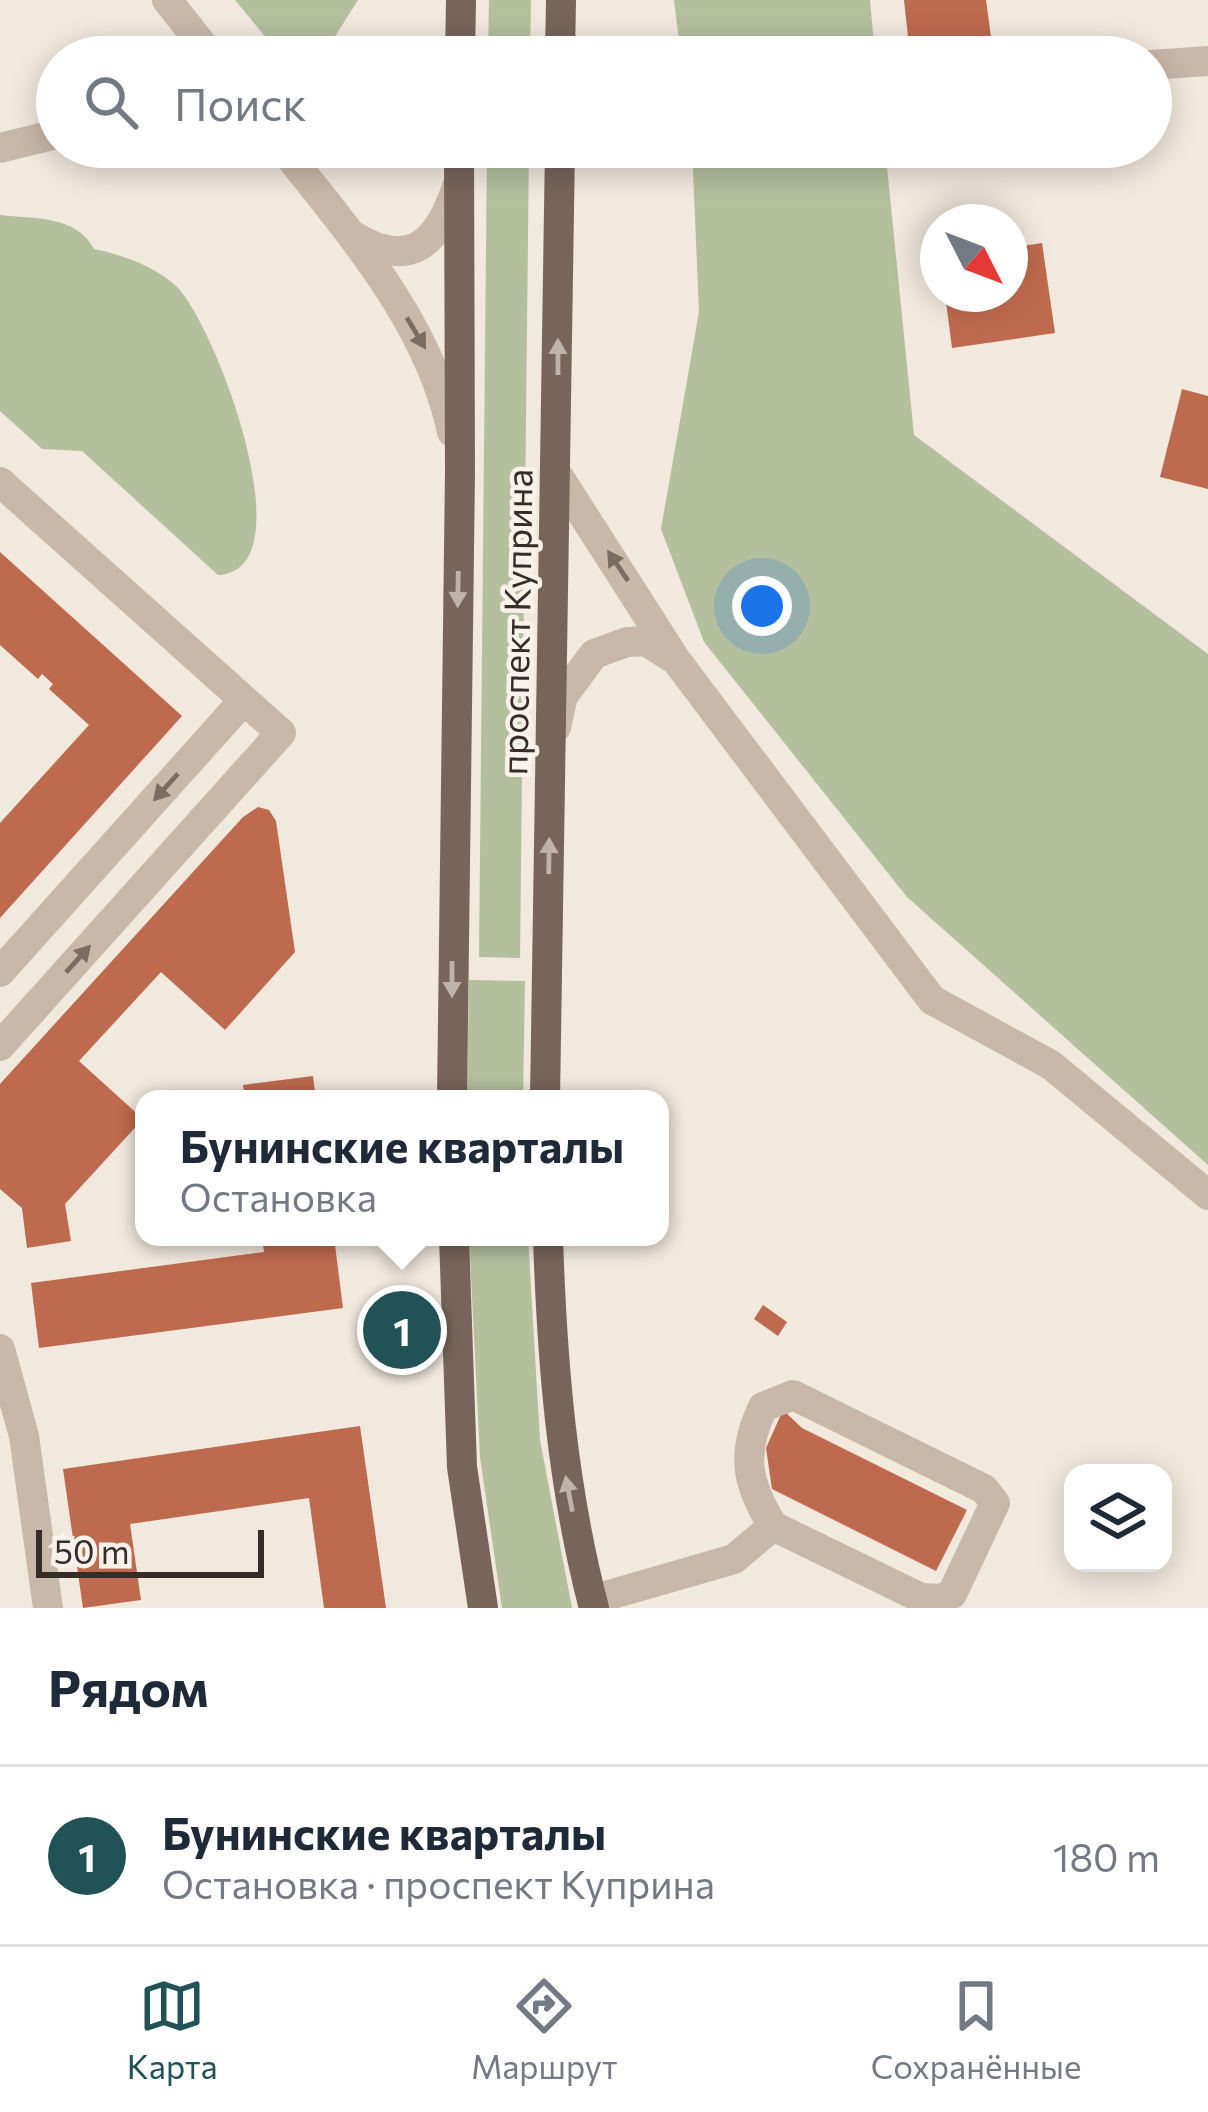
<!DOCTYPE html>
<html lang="ru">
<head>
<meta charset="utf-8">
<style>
	:root { --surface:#fff; --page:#f6f6f7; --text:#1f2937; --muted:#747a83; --line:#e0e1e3; --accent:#215255 }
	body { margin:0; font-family:Commissioner,sans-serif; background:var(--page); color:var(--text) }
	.controls { position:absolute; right:36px; bottom:36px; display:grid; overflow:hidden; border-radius:24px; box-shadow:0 6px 30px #0003 }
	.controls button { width:108px; height:108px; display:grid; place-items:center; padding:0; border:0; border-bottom:3px solid var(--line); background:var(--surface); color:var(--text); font:60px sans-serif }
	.compass { position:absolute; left:920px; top:204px; width:108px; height:108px; border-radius:50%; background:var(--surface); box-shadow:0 6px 30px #0003; rotate:132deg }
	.scale { position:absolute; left:36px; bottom:30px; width:228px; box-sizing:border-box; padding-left:12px; border:6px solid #362d29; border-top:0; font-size:33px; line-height:42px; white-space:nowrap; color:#362d29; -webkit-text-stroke:9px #f9f2ea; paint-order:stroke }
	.you { position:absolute; left:762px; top:606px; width:42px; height:42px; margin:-30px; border:9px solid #fff; border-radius:50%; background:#1a73e8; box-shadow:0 0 0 18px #1a73e833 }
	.badge { display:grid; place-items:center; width:78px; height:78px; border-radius:50%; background:var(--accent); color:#fff; font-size:39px; font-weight:700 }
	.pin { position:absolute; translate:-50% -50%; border:6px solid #fff; box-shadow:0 3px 12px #0006 }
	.popup { position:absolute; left:135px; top:1090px; width:534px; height:156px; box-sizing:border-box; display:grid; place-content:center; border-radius:24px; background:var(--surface); filter:drop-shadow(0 3px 9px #0005); font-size:39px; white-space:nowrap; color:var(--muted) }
	.popup b { font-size:45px; color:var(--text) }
	.popup::after { content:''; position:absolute; left:50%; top:100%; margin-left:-24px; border:24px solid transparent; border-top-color:var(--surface) }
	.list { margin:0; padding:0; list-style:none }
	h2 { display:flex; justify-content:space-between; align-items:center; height:156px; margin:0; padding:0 48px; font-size:51px }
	h2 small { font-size:39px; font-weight:400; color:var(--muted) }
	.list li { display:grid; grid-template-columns:78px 1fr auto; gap:36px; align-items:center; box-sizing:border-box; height:180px; padding:0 48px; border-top:3px solid var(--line) }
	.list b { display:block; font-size:45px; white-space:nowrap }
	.list p { margin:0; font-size:39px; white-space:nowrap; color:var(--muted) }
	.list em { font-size:39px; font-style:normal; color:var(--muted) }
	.icon { flex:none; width:66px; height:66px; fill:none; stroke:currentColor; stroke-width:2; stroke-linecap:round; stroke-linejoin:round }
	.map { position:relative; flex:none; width:1208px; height:1608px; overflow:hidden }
	.search { position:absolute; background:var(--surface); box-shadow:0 6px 30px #0003; left:36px; right:36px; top:36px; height:132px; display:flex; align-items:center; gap:30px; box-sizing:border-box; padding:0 42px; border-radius:66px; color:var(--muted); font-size:45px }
	.sheet { height:336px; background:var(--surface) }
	nav { display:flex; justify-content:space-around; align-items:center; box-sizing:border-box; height:168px; border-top:3px solid var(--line); background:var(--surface); font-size:33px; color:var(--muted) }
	nav a { display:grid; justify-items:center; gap:6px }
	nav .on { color:var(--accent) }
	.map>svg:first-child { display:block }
</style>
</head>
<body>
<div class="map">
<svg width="1208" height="1608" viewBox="0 0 1208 1608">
	<rect width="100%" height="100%" fill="#f1e8de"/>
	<path fill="#b4bf9e" d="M235,0H358L322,57H282Z
		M489,0H531L530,57H488Z
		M674,0H870L875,57H681Z
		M487,147H529L520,958L479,957Z
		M692,147H885L914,435L1208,654V1165L907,897L704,642L661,529L699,312Z
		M0,215C34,219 76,215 94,249C123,255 155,266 177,287C215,324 309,571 218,575L82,451L42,449L0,411Z
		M469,980L525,981L523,1099H467Z
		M469,1237H528L540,1440L572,1608H502L480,1457Z"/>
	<path fill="#be6a4e" d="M904,0H986L991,37L909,46Z
		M1042,243L1055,333L952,348L945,294H1010V248Z
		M1182,389L1208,396V489L1160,477Z
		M0,552L182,716L0,918V823L89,725L49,689L53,684L42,674L38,679L0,645Z
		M258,807L269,810L276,821L295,952L225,1030L161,972L79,1061L143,1119L65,1204L71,1241L27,1248L22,1208L0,1189V1084L243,817Z
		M313,1076L316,1099H245L243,1085Z
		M262,1237H334L343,1308L39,1348L31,1283L264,1252Z
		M763,1305L787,1322L778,1336L754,1319Z
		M783,1410L802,1428L967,1510L936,1571L772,1489L766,1448Z
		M360,1426L386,1608H324L309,1498L130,1524L141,1600L83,1608L63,1469Z"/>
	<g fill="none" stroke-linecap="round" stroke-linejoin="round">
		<path stroke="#c8b8aa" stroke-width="30" d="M167,0L212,57
			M1151,65L1208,61
			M282,147C350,234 429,322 452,432
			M0,148L57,134
			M352,235C412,272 439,242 458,184
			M557,474L676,660L932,1000L1051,1065L1208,1195
			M0,482L281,733L0,1046
			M556,727L563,696L594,654L627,642L646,641L671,657
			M0,972L244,700
			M0,1349L24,1436L48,1608
			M592,1600L734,1559L773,1526L921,1598L940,1599L952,1594L995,1503L984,1489L793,1395L763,1407C741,1453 746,1483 773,1526"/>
		<path stroke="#77655b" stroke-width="30" d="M460,57L461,0
			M560,57L561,0
			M452,1099L460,472L459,147
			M545,1099L560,147
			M454,1237L462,1467L483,1608
			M548,1237C552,1363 562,1486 594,1608"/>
	</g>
	<defs><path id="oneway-solid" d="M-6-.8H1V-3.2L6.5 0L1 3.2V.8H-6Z" transform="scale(3)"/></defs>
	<g fill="#786c63">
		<use href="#oneway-solid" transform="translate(416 333) rotate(59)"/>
		<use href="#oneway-solid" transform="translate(618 566) rotate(-124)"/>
		<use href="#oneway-solid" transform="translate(166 787) rotate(132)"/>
		<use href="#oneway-solid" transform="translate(78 959) rotate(-48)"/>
	</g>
	<g fill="#beb3aa">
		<use href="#oneway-solid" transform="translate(558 357) rotate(-90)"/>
		<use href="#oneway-solid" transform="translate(458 589) rotate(91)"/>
		<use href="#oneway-solid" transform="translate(549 856) rotate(-89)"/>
		<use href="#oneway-solid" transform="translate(452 979) rotate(90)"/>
		<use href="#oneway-solid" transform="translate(569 1494) rotate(-101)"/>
	</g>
	<g text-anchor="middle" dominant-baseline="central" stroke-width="9" stroke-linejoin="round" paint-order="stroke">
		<g font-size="36" fill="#362d29" stroke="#f9f2ea">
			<text transform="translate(515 622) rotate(-89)">проспект Куприна</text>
		</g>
	</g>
</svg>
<div class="controls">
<button><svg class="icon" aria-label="layers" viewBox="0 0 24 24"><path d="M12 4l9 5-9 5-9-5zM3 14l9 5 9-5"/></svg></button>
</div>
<svg class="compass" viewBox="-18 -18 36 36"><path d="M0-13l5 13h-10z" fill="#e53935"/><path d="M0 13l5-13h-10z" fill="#747a83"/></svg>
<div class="scale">50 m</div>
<div class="you"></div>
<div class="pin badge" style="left:402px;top:1330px">1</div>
<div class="popup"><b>Бунинские кварталы</b>Остановка</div>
<div class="search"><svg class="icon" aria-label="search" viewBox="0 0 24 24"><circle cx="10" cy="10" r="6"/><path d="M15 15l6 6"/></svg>Поиск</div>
</div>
<section class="sheet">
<h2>Рядом<small></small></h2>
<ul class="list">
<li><span class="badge">1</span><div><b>Бунинские кварталы</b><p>Остановка · проспект Куприна</p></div><em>180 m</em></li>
</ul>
</section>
<nav>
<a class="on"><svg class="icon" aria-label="map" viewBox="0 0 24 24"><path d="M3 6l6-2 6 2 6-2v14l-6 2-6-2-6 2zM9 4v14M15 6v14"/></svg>Карта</a>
<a><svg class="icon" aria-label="directions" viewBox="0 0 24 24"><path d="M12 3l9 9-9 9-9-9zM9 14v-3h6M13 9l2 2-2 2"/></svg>Маршрут</a>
<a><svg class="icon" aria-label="saved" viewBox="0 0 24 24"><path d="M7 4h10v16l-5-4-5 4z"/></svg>Сохранённые</a>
</nav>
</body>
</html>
